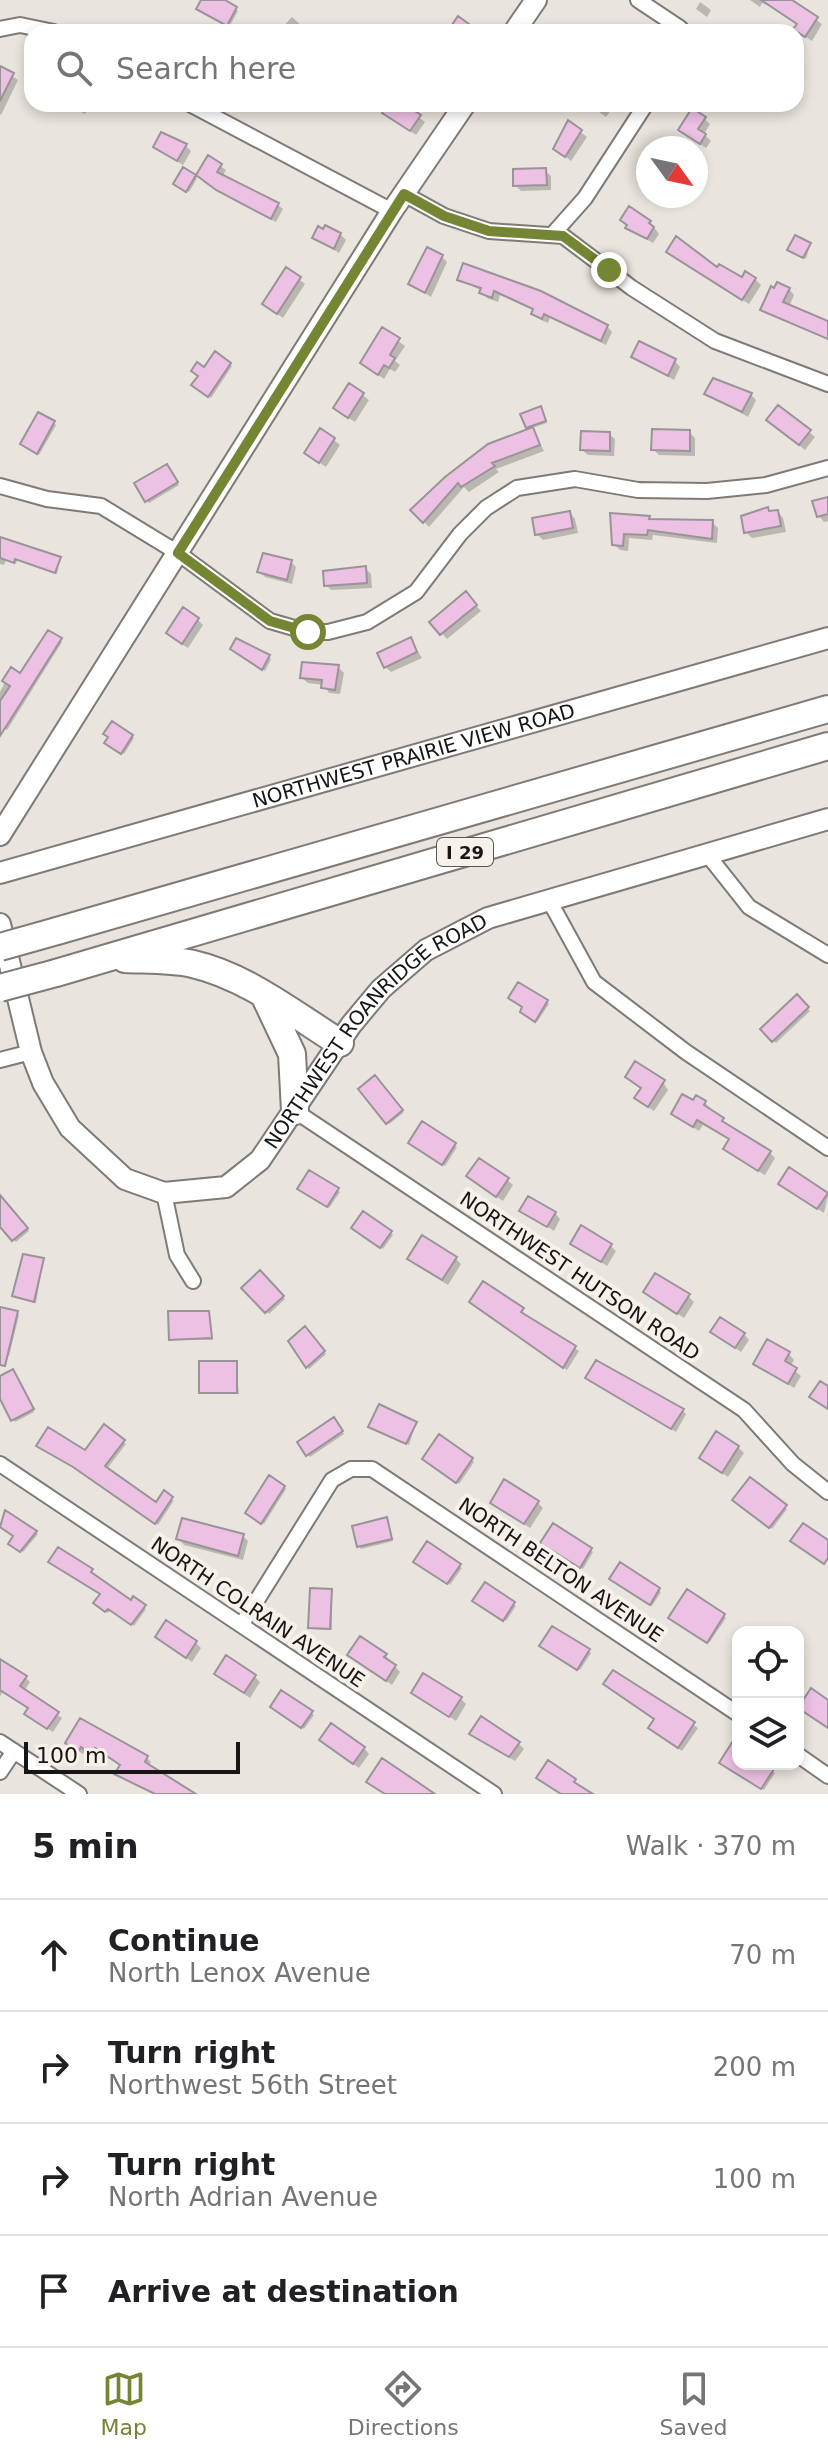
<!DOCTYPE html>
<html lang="en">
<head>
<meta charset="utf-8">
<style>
	:root { --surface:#fff; --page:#f2f2f2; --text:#202124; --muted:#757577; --line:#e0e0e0; --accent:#748534 }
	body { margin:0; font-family:"DejaVu Sans",sans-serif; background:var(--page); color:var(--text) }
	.controls { position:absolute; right:24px; bottom:24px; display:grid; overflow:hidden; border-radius:16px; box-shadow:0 4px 12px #0003 }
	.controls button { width:72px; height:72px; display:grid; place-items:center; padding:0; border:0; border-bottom:2px solid var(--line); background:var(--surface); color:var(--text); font:40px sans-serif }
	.compass { position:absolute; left:636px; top:136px; width:72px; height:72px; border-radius:50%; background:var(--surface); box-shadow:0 4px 12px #0003; rotate:123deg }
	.scale { position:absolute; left:24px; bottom:20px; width:216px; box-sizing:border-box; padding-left:8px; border:4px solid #181614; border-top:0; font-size:22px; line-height:28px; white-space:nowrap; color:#181614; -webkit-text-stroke:6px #f6f1ea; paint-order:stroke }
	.stop { position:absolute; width:24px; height:24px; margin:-18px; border:6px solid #748534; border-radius:50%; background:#fff }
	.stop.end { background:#748534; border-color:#fff; box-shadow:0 2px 8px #0008 }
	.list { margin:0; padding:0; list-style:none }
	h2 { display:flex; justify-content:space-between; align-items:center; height:104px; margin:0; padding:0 32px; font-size:34px }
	h2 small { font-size:26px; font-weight:400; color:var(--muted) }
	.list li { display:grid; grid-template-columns:52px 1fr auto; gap:24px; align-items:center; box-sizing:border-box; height:112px; padding:0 32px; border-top:2px solid var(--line) }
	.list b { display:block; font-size:30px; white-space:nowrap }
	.list p { margin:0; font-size:26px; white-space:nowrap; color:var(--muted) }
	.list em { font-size:26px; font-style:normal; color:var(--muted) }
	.icon { flex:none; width:44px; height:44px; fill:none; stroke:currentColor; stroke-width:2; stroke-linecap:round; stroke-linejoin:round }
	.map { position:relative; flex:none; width:828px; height:1794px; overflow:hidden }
	.search { position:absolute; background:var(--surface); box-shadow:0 4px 12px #0003; left:24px; right:24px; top:24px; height:88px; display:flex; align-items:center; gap:20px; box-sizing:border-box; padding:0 28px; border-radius:24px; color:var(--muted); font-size:30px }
	.sheet { height:552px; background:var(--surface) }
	nav { display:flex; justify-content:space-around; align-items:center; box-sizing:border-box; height:112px; border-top:2px solid var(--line); background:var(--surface); font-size:22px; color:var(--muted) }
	nav a { display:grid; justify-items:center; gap:4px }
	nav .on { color:var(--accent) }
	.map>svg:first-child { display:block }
</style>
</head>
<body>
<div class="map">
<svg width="828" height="1794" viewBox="0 0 828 1794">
	<rect width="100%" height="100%" fill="#e9e4dd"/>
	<path fill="#0003" d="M204,0H221L238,11L229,27L201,11Z
		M750,0H788L822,24L812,41L801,34L799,25L772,7L762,3L760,7Z
		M700,2L711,10L707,17L696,9Z
		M292,17L303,27L299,32H278Z
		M252,25L263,32H246Z
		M594,25L604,32H590Z
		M0,68L18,80L1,115L0,114Z
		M50,104H65L61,110Z
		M67,104H90L85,114Z
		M391,104H401L425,122L416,135L391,118Z
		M588,104H615L606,117Z
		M705,119L710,124L704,134L711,141L706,148L686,135Z
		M568,123L587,137L571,161L557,150L556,142Z
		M185,145L191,151L183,165L155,147Z
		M209,158L226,170L222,177L278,205L283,209L276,222L223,194L199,175L189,192L178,185L184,170L197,178Z
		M545,171L551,176V190L521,191L515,185Z
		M650,222L659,234L653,243L628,228Z
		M340,234L346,240L339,253L314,237Z
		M810,245L806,259L791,252Z
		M442,257L447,262L431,297L410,283Z
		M674,257L742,280L755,279L761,285L749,304Z
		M287,270L305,284L283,318L270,309Z
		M459,279L607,326L612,332L606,345L550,318L548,323L539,319L535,311L500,295L498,302L487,298L482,291Z
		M789,289L794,295L789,307L828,323V340L763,310Z
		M383,330L405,346L395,361L400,365L395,372L390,369L384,379L362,363Z
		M215,354L232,366L211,398L196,387Z
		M633,357L675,361L680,367L674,380Z
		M350,386L369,400L355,422L341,413Z
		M707,394L751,395L756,400L748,417Z
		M541,408L547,423L532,428L544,451L496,469L499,472L469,492L464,487L429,527L413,510L531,430L528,427Z
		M53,423L56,425L39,455L24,446Z
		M774,425L809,432L815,437L805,450Z
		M689,432L695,438V456L659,455L653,449Z
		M609,434L615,439L614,456L588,455L582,450Z
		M334,440L340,445L326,467L306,453Z
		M169,469L179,485L149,503L147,501Z
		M828,499V521L824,522L819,516Z
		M778,512L783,518L786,532L752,538L746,532Z
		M570,513L575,519L578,533L543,540L537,534Z
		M613,515L649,518L653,521L712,522L718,528L717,543L653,535L652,540L629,538L628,551L620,550L614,544Z
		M0,540L60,559L57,574L17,560L16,564L6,560L4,565L0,564Z
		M291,562L296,567L292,584L265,577L260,572Z
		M365,568L371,574L372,588L331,590L326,585Z
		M471,600L481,611L447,639L432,622Z
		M197,619L203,625L188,648L174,639Z
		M410,639L422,658L391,672L385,667Z
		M60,640L62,642L7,730L0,726V692L11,670L20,676Z
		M235,651L269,657L271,659L265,671Z
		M338,667L344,673L340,694L329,693L324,685L308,683L302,678Z
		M132,736L134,738L124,754L109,745Z
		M796,997L810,1011L776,1043L762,1029Z
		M547,1002L549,1004L537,1022L524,1014Z
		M374,1078L403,1113L389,1124L361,1089Z
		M662,1081L668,1090L654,1111L642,1103Z
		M693,1103H705L728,1127L770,1153L775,1158L765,1175L731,1154V1141L703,1125L699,1131L673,1114Z
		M422,1124L457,1147L445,1166L412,1144Z
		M789,1170L828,1195L824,1213L786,1189Z
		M507,1180L513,1185L503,1201L474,1181Z
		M337,1190L340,1192L329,1208L302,1191Z
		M5,1203L29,1231L16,1242L0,1224V1208Z
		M522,1210L555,1213L560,1219L554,1231Z
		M356,1230L391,1233L393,1235L383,1249Z
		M573,1243L611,1246L616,1251L607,1266Z
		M456,1259L461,1264L448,1285L415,1264Z
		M43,1260L36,1303L17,1298L15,1296Z
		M260,1273L285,1299L269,1314L244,1288Z
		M645,1292L688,1296L694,1302L684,1318Z
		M476,1306L523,1310L524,1316L579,1351L567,1370Z
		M0,1309L19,1315L9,1356L0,1354Z
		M209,1313L213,1340L171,1339Z
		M305,1329L326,1354L309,1369L307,1367Z
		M712,1332L744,1334L749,1340L741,1352Z
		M789,1354L794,1360L790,1367L801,1376L794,1388L755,1364Z
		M236,1363L239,1394L201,1392Z
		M15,1374L34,1412L15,1422L0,1394V1378Z
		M592,1381L682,1410L686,1414L676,1432Z
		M336,1422L344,1434L310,1457L299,1443Z
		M416,1423L409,1445L373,1428Z
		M104,1427L126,1444L106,1470L156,1504L174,1500L158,1525L77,1469Z
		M738,1447L744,1453L728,1477L701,1458Z
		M472,1460L474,1462L459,1484L428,1462Z
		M750,1480L787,1509L772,1529L735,1500Z
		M284,1487L286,1489L264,1524L251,1516Z
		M537,1502L543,1508L530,1528L492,1503Z
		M6,1513L38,1534L23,1552L13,1545L15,1536L0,1526Z
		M386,1520L393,1541L361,1549L359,1546Z
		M553,1526L593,1552L583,1569L545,1545Z
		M243,1536L248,1541L243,1560L184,1545L179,1539Z
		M427,1544L462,1568L450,1585L418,1563Z
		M53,1564L92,1570V1575L131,1603L146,1609L134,1626L111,1609L108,1613L98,1605L102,1595Z
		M621,1565L661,1592L652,1606L614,1581Z
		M485,1585L516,1606L506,1621L477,1603Z
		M332,1591V1630L312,1629L310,1627Z
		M724,1616L726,1618L709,1643L673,1620Z
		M157,1637L195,1642L201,1648L192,1662Z
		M544,1648L589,1651L591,1653L580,1670Z
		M350,1655H385L400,1672L392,1685Z
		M0,1666L25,1677L30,1682L24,1691L62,1718L53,1732L32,1718L30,1709L3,1692L0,1696Z
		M613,1673L698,1728L682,1751L655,1732L656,1720Z
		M254,1676L260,1682L250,1698L222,1679Z
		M413,1692L461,1699L466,1704L456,1721Z
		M275,1709L311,1713L314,1715L304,1729Z
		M81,1721L147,1758L151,1762L148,1766L190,1794H154L120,1777L117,1774L122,1765L99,1751L96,1756L86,1749L83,1754L71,1746Z
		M471,1734L518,1743L524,1749L515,1761Z
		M327,1745L364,1748L369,1754L359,1768Z
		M738,1749V1764H762L775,1773L764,1790L724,1765Z"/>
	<path fill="#ecc1e3" stroke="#9a9398" stroke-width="2" d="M201,0H225L237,7L227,26L196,9Z
		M761,0H792L818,17L805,37L793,29L797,24Z
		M458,16L480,32H447Z
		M0,66L14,73L0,101Z
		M388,104H404L421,115L410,131L382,113Z
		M692,108L706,117L698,129L706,134L700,144L678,130Z
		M568,120L582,130L565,157L553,149Z
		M161,132L187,144L177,161L153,147Z
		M208,155L222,164L217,172L279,203L271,219L216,190L196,175Z
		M183,167L196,175L186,192L173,184Z
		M546,168L547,185L513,186V169Z
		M629,206L651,221L649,223L654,227L647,239L625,228L627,225L620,220Z
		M325,225L341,233L334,249L312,238L318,226L323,229Z
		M795,235L811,243L803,258L787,250Z
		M676,236L717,267L719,264L742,277L745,271L756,278L742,300L666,252Z
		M427,247L443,255L425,293L408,284Z
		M463,263L541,291L608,325L601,341L544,314L542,319L531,314L533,309L494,291L492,298L479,293L481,288L457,280Z
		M286,267L301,277L277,314L262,304Z
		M777,282L790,288L783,302L828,321V339L760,310L771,286L774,288Z
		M382,327L400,338L390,355L395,358L389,368L384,365L378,375L360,363Z
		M639,341L676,359L668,376L631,357Z
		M215,351L231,363L208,397L191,385L198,376L191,371L197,362L204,367Z
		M713,378L752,393L742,412L704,394Z
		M349,383L364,393L348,418L333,408Z
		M778,405L811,430L799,445L766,420Z
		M541,406L546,421L526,428L520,414Z
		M38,412L55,421L37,454L20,444Z
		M533,427L540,445L492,463L495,466L461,487L458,483L423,523L410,510L445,477L488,444Z
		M320,428L335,438L319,463L304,453Z
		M652,429L690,430V451L651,450Z
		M581,431L610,432V451L580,450Z
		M167,464L178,482L145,502L134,483Z
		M828,497V514L817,517L812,501Z
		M768,507L769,511L778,510L781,526L744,533L741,516Z
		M570,511L573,528L535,535L532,518Z
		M610,513L650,516L649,519L713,520L712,539L648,530L647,535L624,534L623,546L612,545Z
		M0,537L61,557L55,573L15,559L14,563L0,558Z
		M263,553L292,560L287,580L257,572Z
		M366,566L367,583L324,586L323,571Z
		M466,591L477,605L440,635L429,622Z
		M183,607L199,618L182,644L166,633Z
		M48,630L62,638L0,736V701L10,686L2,681L11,667L20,673Z
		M411,637L417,652L384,668L377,653Z
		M236,638L270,655L262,670L230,649Z
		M302,662L339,665L335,690L321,688L322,680L300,678Z
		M112,721L133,735L121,754L104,743L108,737L103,734Z
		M518,982L548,1000L535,1022L520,1012L522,1007L508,998Z
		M797,994L809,1007L772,1042L760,1029Z
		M635,1061L665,1080L648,1107L634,1098L641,1088L625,1077Z
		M375,1075L403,1110L386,1124L358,1089Z
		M682,1094L693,1100L696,1095L706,1101L704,1105L724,1118L722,1121L771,1151L758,1171L723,1149L729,1139L697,1120L693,1127L671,1114Z
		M422,1121L456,1143L442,1165L408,1143Z
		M479,1158L509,1178L496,1197L466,1176Z
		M789,1167L828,1193L817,1209L778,1184Z
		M309,1170L339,1188L327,1207L297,1189Z
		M0,1195L28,1228L12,1241L0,1227Z
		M528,1196L556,1212L547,1227L519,1211Z
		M363,1211L392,1231L380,1248L351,1228Z
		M581,1225L612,1244L601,1262L570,1244Z
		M422,1235L457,1257L442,1280L407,1259Z
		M23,1254L44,1258L34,1302L12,1296Z
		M260,1270L284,1296L265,1313L241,1288Z
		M655,1273L690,1294L677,1314L643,1292Z
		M483,1281L524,1308L521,1312L576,1346L563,1368L469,1302Z
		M0,1307L18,1311L5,1366L0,1365Z
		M168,1311H209L212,1338L169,1340Z
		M720,1317L745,1333L735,1348L710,1332Z
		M305,1326L325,1351L306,1368L288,1341Z
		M767,1339L790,1352L785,1361L797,1368L788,1384L753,1364Z
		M596,1360L684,1409L671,1429L585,1378Z
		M199,1361H237V1393H199Z
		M13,1369L34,1409L11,1421L0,1399V1376Z
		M820,1381L828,1386V1409L809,1397Z
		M379,1404L417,1422L406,1444L368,1427Z
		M334,1417L343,1431L306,1456L297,1442Z
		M104,1424L125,1440L105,1466L156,1502L164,1490L173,1497L155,1524L73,1467L36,1446L48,1427L85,1450Z
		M716,1431L739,1446L722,1473L699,1458Z
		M439,1434L473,1458L456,1483L422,1459Z
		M269,1475L285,1486L261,1524L245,1513Z
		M750,1477L787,1505L769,1528L732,1500Z
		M504,1479L539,1501L524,1524L490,1503Z
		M5,1510L37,1531L20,1552L8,1544L13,1536L0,1527Z
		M387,1517L392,1539L357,1547L352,1526Z
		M182,1518L244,1534L238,1556L176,1539Z
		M553,1523L592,1548L580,1568L540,1543Z
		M803,1523L828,1540V1558L824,1564L790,1541Z
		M427,1541L461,1564L447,1584L413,1562Z
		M58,1547L93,1569L91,1572L131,1600L133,1596L146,1605L131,1625L108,1609L105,1612L93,1603L100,1594L48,1562Z
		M620,1562L660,1588L650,1605L609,1579Z
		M485,1582L515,1602L503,1621L472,1601Z
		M310,1588L332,1589L330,1629L308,1628Z
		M687,1589L725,1614L707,1643L668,1618Z
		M166,1620L197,1641L186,1658L155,1637Z
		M552,1626L590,1649L577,1670L539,1646Z
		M360,1636L387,1654L384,1657L396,1665L386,1681L347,1655Z
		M226,1655L256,1675L244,1693L214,1674Z
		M0,1659L27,1676L20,1686L59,1712L47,1729L24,1714L28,1708L0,1690Z
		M613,1670L695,1722L678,1748L648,1728L654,1719L603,1684Z
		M423,1673L462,1697L449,1717L411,1693Z
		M811,1688L828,1700V1728L798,1708Z
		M281,1690L313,1711L301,1728L270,1707Z
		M481,1716L520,1742L509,1757L469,1734Z
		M80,1718L148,1756L145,1762L196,1794H155L114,1774L120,1765L95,1748L91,1754L81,1747L78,1752L65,1743Z
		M331,1723L365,1747L353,1764L319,1740Z
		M738,1733V1764H766L774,1769L761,1789L719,1763Z
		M382,1758L419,1783L435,1794H385L366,1782Z
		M548,1760L576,1779L574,1782L593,1794H561L536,1778Z"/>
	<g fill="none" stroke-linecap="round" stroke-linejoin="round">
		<g stroke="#7f7a75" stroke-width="18">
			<path id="street" d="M638,0L680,28L679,32
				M0,29L20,25L54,32
				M190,104L392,211
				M404,194L444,216L489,231L563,236L632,288L715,341L828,384
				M553,234L585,198L646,104
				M0,486L47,499L101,506L178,553L270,621L308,632H328L367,622L416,592L460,534L486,508L517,488L575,479L638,490L707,491L766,485L828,468
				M707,854L749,907L828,955
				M549,900L594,982L686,1052L828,1148
				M0,1060L31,1052
				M295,1111L744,1410L793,1464L828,1492
				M164,1193L177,1255L193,1281
				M0,1464L494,1794
				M242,1624L332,1480L351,1469H372L738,1714
				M0,1742L79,1794
				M798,1755L828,1776
				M0,1772L14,1751"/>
		</g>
		<g stroke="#7f7a75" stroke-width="24">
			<g id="secondary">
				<path d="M514,32L536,0"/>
				<path d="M0,835L392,211L465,104"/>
				<path id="s1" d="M0,873L828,638"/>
				<path id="s2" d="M0,924L31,1052L43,1083L70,1128L125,1179L164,1193L226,1187L260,1160L351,1025L381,989L426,950L488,918L828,819"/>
			</g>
		</g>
		<g stroke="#7f7a75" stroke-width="30">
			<path id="highway" d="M57,931L828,709
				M125,959C148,960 171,959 193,964C246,976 295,1015 340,1043
				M56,973L828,746
				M266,999L292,1054L295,1111"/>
		</g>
		<use href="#street" stroke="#fff" stroke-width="14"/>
		<use href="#secondary" stroke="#fff" stroke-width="20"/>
		<use href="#highway" stroke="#fff" stroke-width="26"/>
		<g stroke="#7f7a75" stroke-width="30" stroke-linecap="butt">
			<path id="highway-bridge" d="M0,947L57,931
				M0,988L56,973"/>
		</g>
		<use href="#highway-bridge" stroke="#fff" stroke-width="26"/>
	</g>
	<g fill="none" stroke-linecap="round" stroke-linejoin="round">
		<path stroke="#748534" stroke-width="10" d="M308,632L270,621L178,553L404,194L444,216L489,231L563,236L609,270"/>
	</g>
	<g text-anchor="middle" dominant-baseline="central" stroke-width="8" stroke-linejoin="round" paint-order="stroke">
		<rect fill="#f6f1ea" stroke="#5b5854" stroke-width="2" x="437" y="838" width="56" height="28" rx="6"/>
		<g font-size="18" font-weight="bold" fill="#181614">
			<text x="465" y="852">I 29</text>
		</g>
		<g font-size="20" fill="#181614" stroke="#f6f1ea">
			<text stroke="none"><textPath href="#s1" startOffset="430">NORTHWEST PRAIRIE VIEW ROAD</textPath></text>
			<text stroke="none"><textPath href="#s2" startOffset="616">NORTHWEST ROANRIDGE ROAD</textPath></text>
			<text transform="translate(580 1276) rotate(34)">NORTHWEST HUTSON ROAD</text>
			<text transform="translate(561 1570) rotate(34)">NORTH BELTON AVENUE</text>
			<text transform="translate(258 1612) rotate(34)">NORTH COLRAIN AVENUE</text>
		</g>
	</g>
</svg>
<div class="controls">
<button><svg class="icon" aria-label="locate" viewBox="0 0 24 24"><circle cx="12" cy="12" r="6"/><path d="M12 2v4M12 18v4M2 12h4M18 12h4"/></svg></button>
<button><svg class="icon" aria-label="layers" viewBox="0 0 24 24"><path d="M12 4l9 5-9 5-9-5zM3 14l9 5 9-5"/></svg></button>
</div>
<svg class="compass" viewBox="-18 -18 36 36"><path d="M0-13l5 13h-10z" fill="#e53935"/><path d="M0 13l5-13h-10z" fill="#757577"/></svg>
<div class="scale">100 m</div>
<div class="stop" style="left:308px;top:632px"></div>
<div class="stop end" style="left:609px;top:270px"></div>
<div class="search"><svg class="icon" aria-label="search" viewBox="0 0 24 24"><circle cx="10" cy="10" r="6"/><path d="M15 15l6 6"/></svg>Search here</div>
</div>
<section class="sheet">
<h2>5 min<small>Walk · 370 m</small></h2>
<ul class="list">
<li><svg class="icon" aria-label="ahead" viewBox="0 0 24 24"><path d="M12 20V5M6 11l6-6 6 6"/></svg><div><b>Continue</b><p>North Lenox Avenue</p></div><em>70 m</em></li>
<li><svg class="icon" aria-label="right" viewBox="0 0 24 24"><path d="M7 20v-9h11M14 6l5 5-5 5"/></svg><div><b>Turn right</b><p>Northwest 56th Street</p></div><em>200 m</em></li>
<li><svg class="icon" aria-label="right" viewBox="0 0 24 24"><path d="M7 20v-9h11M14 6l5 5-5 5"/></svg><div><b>Turn right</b><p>North Adrian Avenue</p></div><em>100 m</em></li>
<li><svg class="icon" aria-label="arrive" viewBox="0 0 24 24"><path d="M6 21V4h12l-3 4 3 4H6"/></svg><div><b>Arrive at destination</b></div></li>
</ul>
</section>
<nav>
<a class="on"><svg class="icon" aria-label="map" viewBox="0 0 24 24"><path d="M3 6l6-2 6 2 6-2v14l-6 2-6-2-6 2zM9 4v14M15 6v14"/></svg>Map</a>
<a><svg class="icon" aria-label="directions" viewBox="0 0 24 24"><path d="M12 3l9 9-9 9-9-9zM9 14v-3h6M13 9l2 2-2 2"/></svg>Directions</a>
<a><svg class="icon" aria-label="saved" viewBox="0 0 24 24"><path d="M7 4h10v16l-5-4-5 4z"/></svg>Saved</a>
</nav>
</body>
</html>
